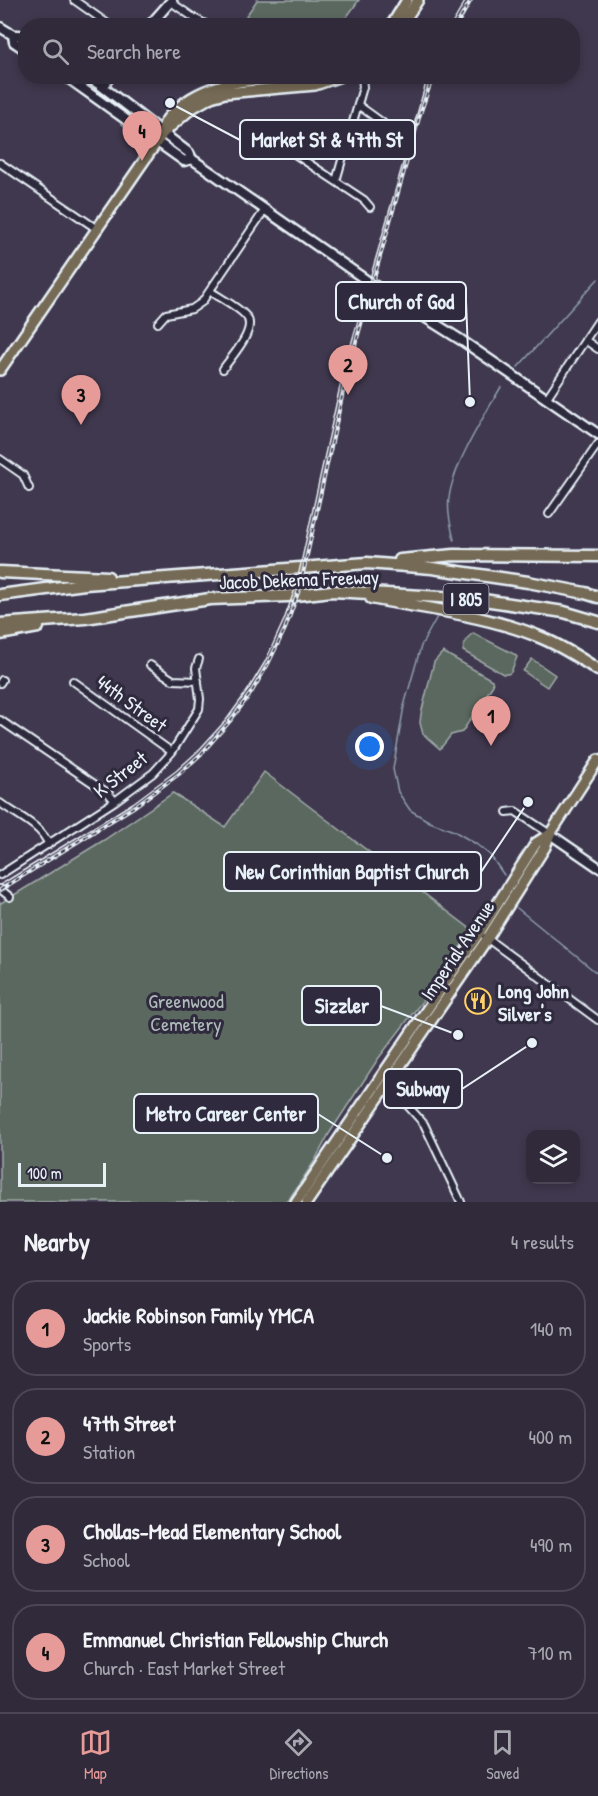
<!DOCTYPE html>
<html lang="en">
<head>
<meta charset="utf-8">
<style>
	:root { --surface:#302a3a; --page:#383242; --text:#f1f3f6; --muted:#a8a7af; --line:#4b4654; --accent:#e69b98 }
	body { margin:0; font-family:"Patrick Hand",sans-serif; background:var(--page); color:var(--text) }
	.controls { position:absolute; right:18px; bottom:18px; display:grid; overflow:hidden; border-radius:12px; box-shadow:0 3px 9px #0003 }
	.controls button { width:54px; height:54px; display:grid; place-items:center; padding:0; border:0; border-bottom:2px solid var(--line); background:var(--surface); color:var(--text); font:30px sans-serif }
	.scale { position:absolute; left:18px; bottom:15px; width:88px; box-sizing:border-box; padding-left:6px; border:3px solid #e8f1f8; border-top:0; font-size:16px; line-height:21px; white-space:nowrap; color:#e8f1f8; -webkit-text-stroke:4px #2f2a3d; paint-order:stroke }
	.you { position:absolute; left:370px; top:747px; width:21px; height:21px; margin:-15px; border:4px solid #fff; border-radius:50%; background:#1a73e8; box-shadow:0 0 0 9px #1a73e833 }
	.badge { display:grid; place-items:center; width:39px; height:39px; border-radius:50%; background:var(--accent); color:#111; font-size:20px; font-weight:700 }
	.pin { position:absolute; translate:-50% -50px; filter:drop-shadow(0 2px 3px #0008) }
	.pin::after { content:''; position:absolute; top:32px; width:21px; height:18px; background:inherit; clip-path:polygon(0 0,100% 0,50% 100%) }
	.list { margin:0; padding:0; list-style:none }
	h2 { display:flex; justify-content:space-between; align-items:center; height:78px; margin:0; padding:0 24px; font-size:26px }
	h2 small { font-size:20px; font-weight:400; color:var(--muted) }
	.list li { display:grid; grid-template-columns:39px 1fr auto; gap:18px; align-items:center; box-sizing:border-box; height:96px; margin:0 12px 12px; padding:0 12px; border:2px solid var(--line); border-radius:24px }
	.list b { display:block; font-size:22px; white-space:nowrap }
	.list p { margin:0; font-size:20px; white-space:nowrap; color:var(--muted) }
	.list em { font-size:20px; font-style:normal; color:var(--muted) }
	.icon { flex:none; width:33px; height:33px; fill:none; stroke:currentColor; stroke-width:2; stroke-linecap:round; stroke-linejoin:round }
	.map { position:relative; flex:none; width:598px; height:1202px; overflow:hidden }
	.search { position:absolute; background:var(--surface); box-shadow:0 3px 9px #0003; left:18px; right:18px; top:18px; height:66px; display:flex; align-items:center; gap:15px; box-sizing:border-box; padding:0 21px; border-radius:24px; color:var(--muted); font-size:22px }
	.sheet { height:510px; background:var(--surface) }
	nav { display:flex; justify-content:space-around; align-items:center; box-sizing:border-box; height:84px; border-top:2px solid var(--line); background:var(--surface); font-size:16px; color:var(--muted) }
	nav a { display:grid; justify-items:center; gap:3px }
	nav .on { color:var(--accent) }
	.map>svg:first-child { display:block }
</style>
</head>
<body>
<div class="map">
<svg width="598" height="1202" viewBox="0 0 598 1202">
	<rect width="100%" height="100%" fill="#40384e"/>
	<filter id="ink" filterUnits="userSpaceOnUse"><feTurbulence type="fractalNoise" baseFrequency=".0167" numOctaves="2"/><feDisplacementMap in="SourceGraphic" scale="12" xChannelSelector="R" yChannelSelector="G"/><feConvolveMatrix kernelMatrix="1 2 1 2 8 2 1 2 1" color-interpolation-filters="sRGB"/></filter>
	<g filter="url(#ink)">
		<path fill="#5a685e" stroke="#a1acab" stroke-width="1.5" d="M257,0H359L341,25H240Z
			M473,633L514,654L517,657L511,672L508,674H503L463,651C463,645 467,637 473,633Z
			M443,652L492,680L493,685L462,732L451,735L440,749L423,734L420,723L421,714L434,662Z
			M532,659L555,675L547,687L523,671Z
			M264,772L472,930L439,979L378,1059L329,1134L314,1162L287,1202H0V902L1,903L104,840L173,793L225,827Z"/>
		<g fill="none" stroke-linecap="round" stroke-linejoin="round">
			<path stroke="#8d9cae" stroke-width="1.5" d="M518,367L598,279
				M454,540C451,526 447,512 449,498C453,465 484,416 501,387
				M438,615L421,646L404,706L393,769L398,792L410,810L430,822L454,831L476,844L490,855L504,875
				M517,908L598,974"/>
			<g stroke="#e8f1f8" stroke-width="10">
				<path id="street" d="M74,0L111,26
					M171,2L194,18L209,26
					M358,105L383,123
					M275,141L364,200L370,207
					M0,163L97,229
					M336,181L363,87L362,76
					M210,291C222,299 237,306 246,316C258,329 231,357 223,369
					M158,323L166,314L192,309L202,302L264,211
					M585,340L598,349
					M546,399L598,321
					M0,459L23,475L29,488
					M549,514L598,444
					M150,665L173,680L198,681
					M73,681L172,752
					M0,683L2,680
					M0,720L109,794L115,801
					M0,803C14,813 45,828 48,845
					M507,812L515,811L550,834
					M0,875L115,801L153,773L172,752L199,709L200,699L196,668L199,659
					M0,889L10,897
					M485,937L598,1020
					M386,1088L408,1106L424,1124L461,1202"/>
			</g>
			<g stroke="#e8f1f8" stroke-width="13">
				<path id="secondary" d="M149,26L172,0
					M0,27L13,35H19L26,39
					M13,35L14,42L26,50
					M65,76L184,161L192,159
					M86,76L100,85L189,153L192,159L369,282L461,340L598,434
					M103,87L110,76
					M550,834L598,867"/>
			</g>
			<g stroke="#e8f1f8" stroke-width="14">
				<path id="primary" d="M391,26L407,0
					M401,26L418,0
					M163,133C163,122 168,117 176,110C210,77 262,80 306,76
					M0,370L163,133L192,108L211,97L225,93L315,85L341,76
					M296,1202L479,933L536,843L550,834
					M307,1202L487,939L545,847L550,834L598,760"/>
			</g>
			<g stroke="#e8f1f8" stroke-width="15">
				<path id="highway" d="M400,560L454,555L598,556
					M0,572L108,577
					M0,595L85,584L367,563L432,568L528,582L585,593L598,597
					M371,598C427,609 488,615 542,638C561,646 580,658 598,670
					M0,624L85,618L210,599L287,596L332,591L477,599L564,612L598,622
					M0,634L38,627"/>
			</g>
			<use href="#street" stroke="#2f2a3d" stroke-width="6"/>
			<use href="#secondary" stroke="#2f2a3d" stroke-width="8"/>
			<use href="#primary" stroke="#756a55" stroke-width="9"/>
			<use href="#highway" stroke="#756a55" stroke-width="10"/>
			<path stroke="#e8f1f8" stroke-width="1.5" d="M451,26L466,0
				M0,885L133,803L176,771L198,751L227,719L248,690L265,662L284,620L296,586L343,373L428,76"/>
			<g stroke="#e8f1f8" stroke-width="4">
				<path id="rail" d="M456,26L471,0
					M0,890L135,806L179,774L201,754L230,721L251,693L268,664L285,629L300,587L347,374L421,111L433,76"/>
			</g>
			<use href="#rail" stroke="#2f2a3d" stroke-width="1.5" stroke-dasharray="4.5" stroke-linecap="butt"/>
		</g>
	</g>
	<defs>
		<g id="restaurant-ring" transform="scale(1.35)"><circle r="9.5" fill="#2f2a3d" stroke="#ffd166" stroke-width="1.5"/><path d="M-5-6h1v4h1v-4h1v4h1v-4h1v5L-1.5 .5V6h-2V.5L-5-1ZM5-6V6H3V1.5H1.5Q1.5-4 5-6Z" fill="#ffd166"/></g>
	</defs>
	<g fill-rule="evenodd">
		<use href="#restaurant-ring" x="478" y="1001"/>
	</g>
	<g text-anchor="middle" dominant-baseline="central" stroke-width="6" stroke-linejoin="round" paint-order="stroke">
		<rect fill="#2f2a3d" stroke="#b0b5c0" stroke-width="1.5" x="443.5" y="584" width="45" height="30" rx="4.5"/>
		<g font-size="18" font-weight="bold" fill="#e8f1f8">
			<text x="466" y="599">I 805</text>
		</g>
		<g font-size="20" fill="#e8f1f8" stroke="#2f2a3d">
			<text transform="translate(299 579) rotate(-2)">Jacob Dekema Freeway</text>
			<text transform="translate(132 703) rotate(36)">44th Street</text>
			<text transform="translate(120 774) rotate(-38)">K Street</text>
			<text transform="translate(457 950) rotate(-56)">Imperial Avenue</text>
		</g>
		<g font-size="20" font-weight="bold" fill="#e8f1f8" stroke="#2f2a3d" text-anchor="start">
			<text x="498" y="990">Long John<tspan x="498" dy="23">Silver's</tspan></text>
		</g>
		<g font-size="20" fill="#afbaba" stroke="#2f2a3d">
			<text x="186" y="1000">Greenwood<tspan x="186" dy="23">Cemetery</tspan></text>
		</g>
	</g>
	<path fill="none" stroke="#e8f1f8" stroke-width="2" d="M170 103L240 140M470 402L466 301M528 802L481 872M458 1035L381 1006M532 1043L462 1089M387 1158L318 1114"/>
	<g fill="#e8f1f8" stroke="#2f2a3d" stroke-width="2">
		<circle cx="170" cy="103" r="6"/>
		<circle cx="470" cy="402" r="6"/>
		<circle cx="528" cy="802" r="6"/>
		<circle cx="458" cy="1035" r="6"/>
		<circle cx="532" cy="1043" r="6"/>
		<circle cx="387" cy="1158" r="6"/>
	</g>
	<g fill="#2f2a3d" stroke="#e8f1f8" stroke-width="2">
		<rect x="240" y="120" width="175" height="39" rx="6"/>
		<rect x="336" y="282" width="130" height="39" rx="6"/>
		<rect x="224" y="852" width="257" height="39" rx="6"/>
		<rect x="302" y="986" width="79" height="39" rx="6"/>
		<rect x="384" y="1069" width="78" height="39" rx="6"/>
		<rect x="134" y="1094" width="184" height="39" rx="6"/>
	</g>
	<g font-size="21" text-anchor="middle" font-weight="bold" fill="#e8f1f8">
		<text x="327" y="147">Market St &amp; 47th St</text>
		<text x="401" y="309">Church of God</text>
		<text x="352" y="879">New Corinthian Baptist Church</text>
		<text x="342" y="1013">Sizzler</text>
		<text x="423" y="1096">Subway</text>
		<text x="226" y="1121">Metro Career Center</text>
	</g>
</svg>
<div class="controls">
<button><svg class="icon" aria-label="layers" viewBox="0 0 24 24"><path d="M12 4l9 5-9 5-9-5zM3 14l9 5 9-5"/></svg></button>
</div>
<div class="scale">100 m</div>
<div class="you"></div>
<div class="pin badge" style="left:491px;top:746px">1</div>
<div class="pin badge" style="left:348px;top:395px">2</div>
<div class="pin badge" style="left:81px;top:425px">3</div>
<div class="pin badge" style="left:142px;top:161px">4</div>
<div class="search"><svg class="icon" aria-label="search" viewBox="0 0 24 24"><circle cx="10" cy="10" r="6"/><path d="M15 15l6 6"/></svg>Search here</div>
</div>
<section class="sheet">
<h2>Nearby<small>4 results</small></h2>
<ul class="list">
<li><span class="badge">1</span><div><b>Jackie Robinson Family YMCA</b><p>Sports</p></div><em>140 m</em></li>
<li><span class="badge">2</span><div><b>47th Street</b><p>Station</p></div><em>400 m</em></li>
<li><span class="badge">3</span><div><b>Chollas-Mead Elementary School</b><p>School</p></div><em>490 m</em></li>
<li><span class="badge">4</span><div><b>Emmanuel Christian Fellowship Church</b><p>Church · East Market Street</p></div><em>710 m</em></li>
</ul>
</section>
<nav>
<a class="on"><svg class="icon" aria-label="map" viewBox="0 0 24 24"><path d="M3 6l6-2 6 2 6-2v14l-6 2-6-2-6 2zM9 4v14M15 6v14"/></svg>Map</a>
<a><svg class="icon" aria-label="directions" viewBox="0 0 24 24"><path d="M12 3l9 9-9 9-9-9zM9 14v-3h6M13 9l2 2-2 2"/></svg>Directions</a>
<a><svg class="icon" aria-label="saved" viewBox="0 0 24 24"><path d="M7 4h10v16l-5-4-5 4z"/></svg>Saved</a>
</nav>
</body>
</html>
